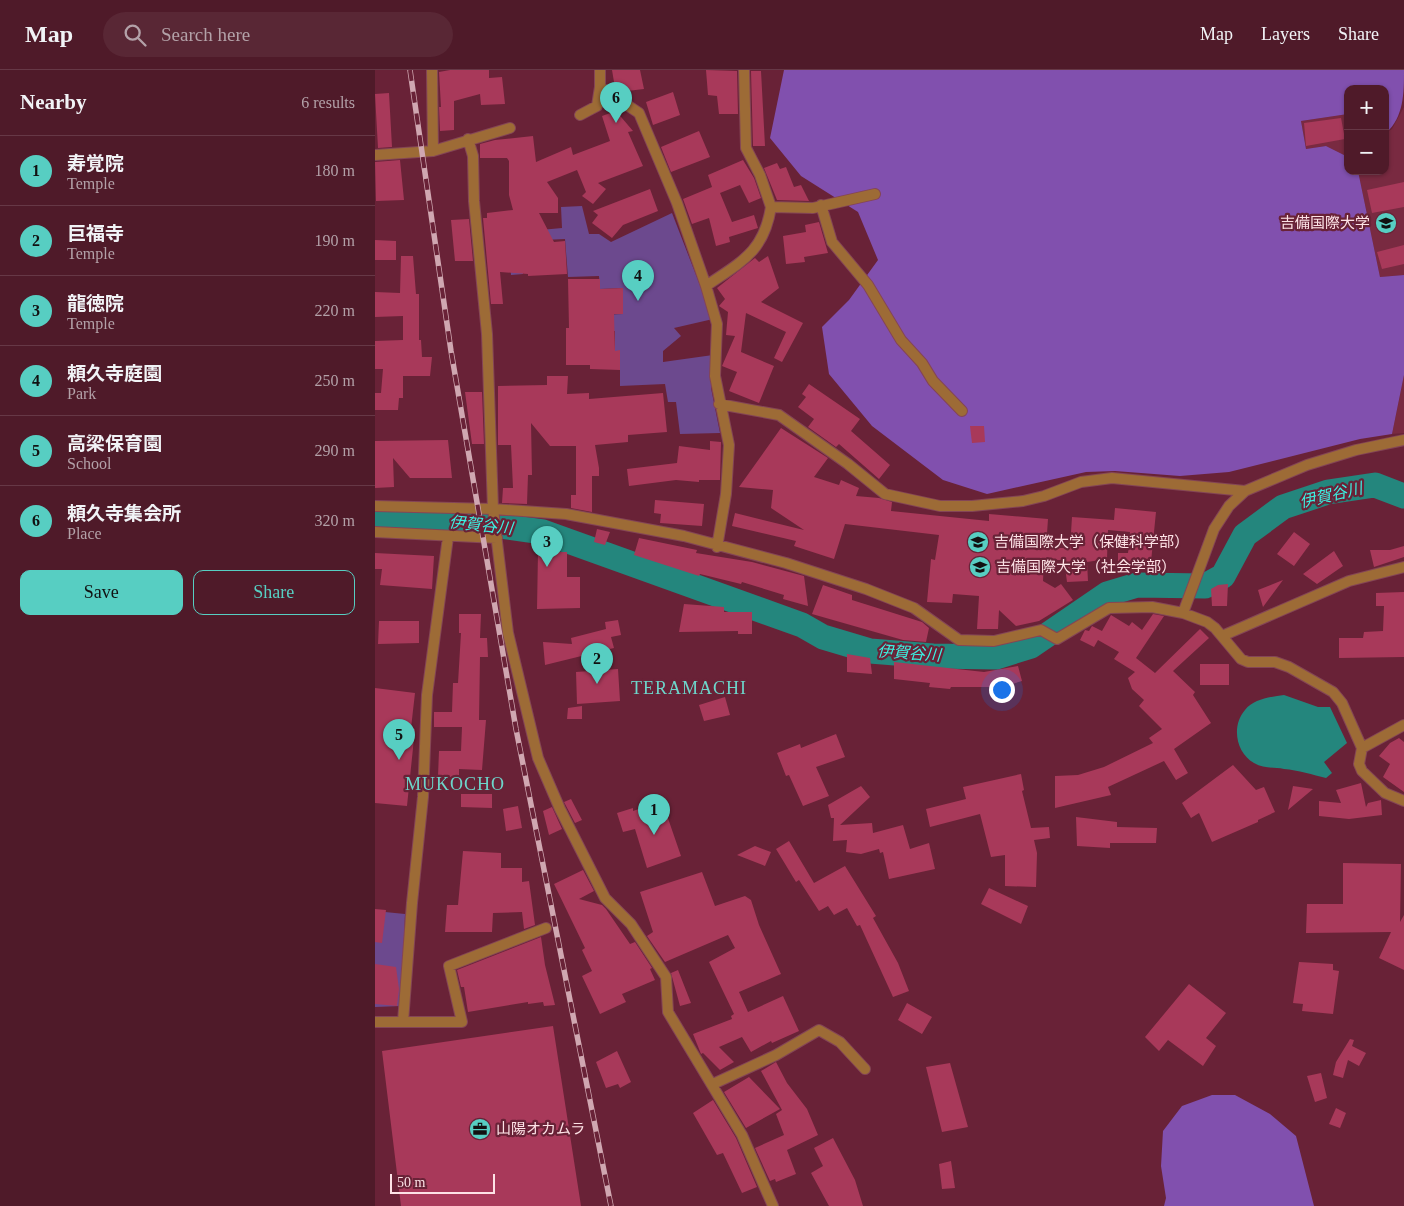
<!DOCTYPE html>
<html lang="en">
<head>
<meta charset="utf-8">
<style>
	:root { --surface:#4f1a29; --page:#592735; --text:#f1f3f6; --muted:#b3a1a8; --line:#663846; --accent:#57cec2 }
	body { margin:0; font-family:"Times New Roman","Noto Sans JP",serif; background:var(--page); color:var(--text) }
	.controls { position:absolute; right:15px; top:15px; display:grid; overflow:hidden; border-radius:10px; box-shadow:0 1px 4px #0004 }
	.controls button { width:45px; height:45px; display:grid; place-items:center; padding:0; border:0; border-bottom:1px solid var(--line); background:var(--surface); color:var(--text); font:25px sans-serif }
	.scale { position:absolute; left:15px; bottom:12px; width:105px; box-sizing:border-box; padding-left:5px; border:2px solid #fde2e6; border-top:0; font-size:14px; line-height:18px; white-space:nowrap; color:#fde2e6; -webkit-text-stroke:4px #692237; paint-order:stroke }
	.you { position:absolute; left:626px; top:619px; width:18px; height:18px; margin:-12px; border:4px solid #fff; border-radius:50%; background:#1a73e8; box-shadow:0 0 0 8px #1a73e833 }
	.badge { display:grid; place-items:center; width:32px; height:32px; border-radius:50%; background:var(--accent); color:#111; font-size:16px; font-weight:700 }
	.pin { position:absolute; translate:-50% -41px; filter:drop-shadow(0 1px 2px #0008) }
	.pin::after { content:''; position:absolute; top:26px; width:18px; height:15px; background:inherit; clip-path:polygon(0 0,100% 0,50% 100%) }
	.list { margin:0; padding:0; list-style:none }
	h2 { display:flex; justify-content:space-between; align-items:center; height:65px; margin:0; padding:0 20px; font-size:21px }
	h2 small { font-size:16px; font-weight:400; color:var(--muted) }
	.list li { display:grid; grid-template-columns:32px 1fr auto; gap:15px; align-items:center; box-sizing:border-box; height:70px; padding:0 20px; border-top:1px solid var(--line) }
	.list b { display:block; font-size:19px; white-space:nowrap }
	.list p { margin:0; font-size:16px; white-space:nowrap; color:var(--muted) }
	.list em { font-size:16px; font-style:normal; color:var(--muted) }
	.actions { display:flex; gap:10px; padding:15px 20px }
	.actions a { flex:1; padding:11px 0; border:1px solid var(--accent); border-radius:10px; text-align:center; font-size:18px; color:var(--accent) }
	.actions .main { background:var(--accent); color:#111 }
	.icon { flex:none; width:28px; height:28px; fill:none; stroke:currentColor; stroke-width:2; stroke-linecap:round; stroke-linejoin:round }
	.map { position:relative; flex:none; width:1029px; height:1136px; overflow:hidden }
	header { display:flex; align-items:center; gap:30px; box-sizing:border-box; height:70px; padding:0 25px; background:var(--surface); border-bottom:1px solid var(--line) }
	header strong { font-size:24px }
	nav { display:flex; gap:28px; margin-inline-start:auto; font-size:18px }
	.search { width:350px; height:45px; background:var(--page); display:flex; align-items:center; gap:12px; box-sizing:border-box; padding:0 18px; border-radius:28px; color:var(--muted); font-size:19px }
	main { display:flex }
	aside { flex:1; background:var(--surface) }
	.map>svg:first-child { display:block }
</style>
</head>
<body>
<header>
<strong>Map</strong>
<div class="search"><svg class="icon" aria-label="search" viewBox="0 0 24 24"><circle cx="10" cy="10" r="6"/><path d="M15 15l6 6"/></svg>Search here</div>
<nav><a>Map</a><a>Layers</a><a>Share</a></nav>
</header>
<main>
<aside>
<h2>Nearby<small>6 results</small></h2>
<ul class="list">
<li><span class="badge">1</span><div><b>寿覚院</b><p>Temple</p></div><em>180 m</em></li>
<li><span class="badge">2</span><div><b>巨福寺</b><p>Temple</p></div><em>190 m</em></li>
<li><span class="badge">3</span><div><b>龍徳院</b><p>Temple</p></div><em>220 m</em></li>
<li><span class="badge">4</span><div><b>頼久寺庭園</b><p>Park</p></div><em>250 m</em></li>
<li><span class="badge">5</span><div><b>高梁保育園</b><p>School</p></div><em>290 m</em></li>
<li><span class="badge">6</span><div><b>頼久寺集会所</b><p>Place</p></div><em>320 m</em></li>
</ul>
<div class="actions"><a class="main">Save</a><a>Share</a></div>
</aside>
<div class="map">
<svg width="1029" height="1136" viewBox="0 0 1029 1136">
	<rect width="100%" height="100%" fill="#692237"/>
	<path fill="#792a41" d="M1029,37V205L1005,207L983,101H1010V63L1017,59Z
		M973,44V87L951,76L931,79L926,51Z
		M1029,305V363L1017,364Z"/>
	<path fill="#6c498e" d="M207,136L214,164H224L236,172L297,143L338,249L299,258L306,266L288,281V292L338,285L336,318L345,363L305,364L301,332H293L290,314L245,316V281H240V261L212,262L226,245L248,244V218L225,219L224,206L193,207L190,169L147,171L148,204L136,205L133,163L187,158L186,137Z
		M0,841L30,844L26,936L0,937Z"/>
	<path fill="#8150ae" d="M409,0H1029C1029,23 1029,47 1011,63L1010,19H973V44L926,51L931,79L951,76L973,87V101H983L1005,207L1029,205V305L1017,364L985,369L854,402L805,406L740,401L711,402L612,424L568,410L497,356L454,304L447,257L474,230L503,190L483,142L426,106L395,68Z
		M837,1025H860L895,1044L921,1066L939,1136H789L791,1128L786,1096L788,1061L807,1036Z"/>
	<path fill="#24867d" d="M909,625L943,637H955L972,673L949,692L957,703L951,708C938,705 923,700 909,699C899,697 889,699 879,693C861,683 856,656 870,640C879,629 895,627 909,625Z"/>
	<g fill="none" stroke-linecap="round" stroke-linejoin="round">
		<path stroke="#24867d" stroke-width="25" d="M0,448L97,452L168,462L427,555L448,567L495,581L558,586L621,587L656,576L732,524L762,515L830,516L848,506L870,465L908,437L953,422L1000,415L1029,426"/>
	</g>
	<path fill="#a8395a" d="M75,0H114V8L127,7L130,34L106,35L105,24L79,31V60L65,61L64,37H66L64,2Z
		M237,0H265L269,19L252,21L240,18Z
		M331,0L362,1L363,44H344L342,26L333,25Z
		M376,1H386L390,76H378Z
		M298,22L305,45L278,55L271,32Z
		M14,23L17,77L3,78L0,24Z
		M241,41L258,61L253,62L268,96L223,113L231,119L218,134L207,126L211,122L202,100L172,112L183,128V143H164L179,172L190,171L192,204L153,206V204L125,202L128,234H116L108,148H112V143L138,140L134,125V91L132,88H105V74L120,70L158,66L161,92L196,77L198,85L235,71L227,46Z
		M966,48L970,69L931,76L929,53Z
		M324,61L335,87L296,102L286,77Z
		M25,90L29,130L1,131L0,92Z
		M368,90L379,108L386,128L374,133L365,115L345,123L357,152L379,145L383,158L354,167L355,172L341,176L334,148L317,154L308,129L337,117L333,105Z
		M402,93L405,99L411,97L419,117L426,115L434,131L402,130L389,98Z
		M1029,112V137L997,143L992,120Z
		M275,119L283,141L248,155L237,168L217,153L223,145L218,141Z
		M94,149L98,191H80L76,150Z
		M444,152L453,183L429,187L430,192L411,194L408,166L431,162L430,155Z
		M0,170L21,171V190H0Z
		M1029,175V194L1007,199L1002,182Z
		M26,186H38L41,224H44V270H46L47,287H57L55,306H28V328H24L23,340H0V323H6L8,299H0V271L28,270V246L0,247V222L25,223Z
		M393,186L404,218L386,232L428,253L407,292L399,288L411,262L371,243L366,282L399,296L384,333L354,321L362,302L347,296L360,266L351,265L353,242L344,236L350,229L342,218L380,188L384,192Z
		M193,209H225V219L248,218V244H239L240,281L245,280V300L215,299V295H191V258H194Z
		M172,306H193L192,324L214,323V329L288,323L292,362L253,365V372L220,375L224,398V406H217V442L196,438V425H201V376H175L156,353L157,405H153L152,434L127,433L128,418H138L136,375H123V316L172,315Z
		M434,314L485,349L476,361L515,395L504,409L464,374L461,377L433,357L439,349L423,337L431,327L427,324Z
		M90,322H107L109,374H97Z
		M595,356H609L610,372L597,373Z
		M406,358L453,388L439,407L464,415L466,410L484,418L481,426L504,428L517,432L516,441L614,451V444L673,449L671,478H695L697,447L739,450L740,438L781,442L776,492H754V501H743V483H753L755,462L733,460L732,489L712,492L713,511L692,512L689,490H669L668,511L680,518L686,514L698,530L664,551L641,556L624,540L623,559H602L604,526L578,524L577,533L552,532L556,489L560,490L564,465L470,454L459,489L419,476L421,471L357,456L360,443L429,460L396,438L398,420L364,417Z
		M73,370L77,408H35L18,388L19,417L0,418V371Z
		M335,371L346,372L345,410H324V412L301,410L254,416L252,399L302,393L304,376L335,380Z
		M280,430L329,434L327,456L285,453L286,444L279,443Z
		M222,459L235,462L230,475L219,472Z
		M919,462L935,474L919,496L902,484Z
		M264,468L322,480L321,483L377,492L429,506L433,536L408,529L409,525L367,512L366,514L325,504L324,506L259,485Z
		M1029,476V487L999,497L995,480H1015Z
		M959,481L968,496L942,514L928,504Z
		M163,482H192V507H205V538L162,539Z
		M0,483L59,486L57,519L5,515L7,499H0Z
		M908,510L888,537L883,520Z
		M853,514L852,536H837L836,519L843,515Z
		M448,515L477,525V530L547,552L554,558L551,572L528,570L437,544Z
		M1029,522V587L964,588V568H988L989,562L1008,561L1009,536H1001V523Z
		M309,534L349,537V542H377V564H363V561L304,562Z
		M84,544H106L105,568H112L113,587H105L104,650H111L107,700L84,699V708L63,706L64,681H86L87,657H59V642H77L78,613H83L86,563H84Z
		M778,544L789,546L761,588L780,603L825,559L834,568L798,601L820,622L818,625L836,653L799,679L813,703L801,710L789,691L733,717L736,725L680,738V706L703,705L729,697L778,673L774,668L787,659L764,636L769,630L757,619L753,608L760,602L739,589L744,582L723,570L719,577L705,570L710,560L714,561L717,556L727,561L736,545L754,556L757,552L767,560Z
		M243,550L246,565L236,567L239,578L170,595L168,572L197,574L196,568L231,559L230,552Z
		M4,551H44V573L3,574Z
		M472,584L495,588L497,604L472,602Z
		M519,592L609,602L643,596L647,611L617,620V617H576L575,619L554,617L555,613L519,609Z
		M825,594H854V615H825Z
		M243,599L245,631L202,634L201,602Z
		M0,618L40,623L36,658L40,659L32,736L0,733Z
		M350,627L355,645L329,651L324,635Z
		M207,636V649H192L193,638Z
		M461,664L470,687L441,697L454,726L428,736L414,705L411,706L402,683L425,674L426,678Z
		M1024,668L1029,672V722L1008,707L1015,694L1004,686L1015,673Z
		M858,695L881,720L889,717L900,742L883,750V752L837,772L824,743L816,748L807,733Z
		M646,704L649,720L647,721L656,758L674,757L675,768L659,770L662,783L661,817L630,816V785L616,787L605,744L555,757L551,739L591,729L588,717Z
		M986,713L991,737L993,733L1006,730L1007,745L974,749L944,746V731L966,733L961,720Z
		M486,716L495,727L465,755L497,753L498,763L528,755L535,779L554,773L560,799L514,809L508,782L505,783L504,779L486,784L471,782L472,770L458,771L459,748H456L453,735Z
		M918,716L938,719L913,740Z
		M86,724H117V738L86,737Z
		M196,729L207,750L200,753L189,732Z
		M287,731L306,786L272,798L260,759L248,762L242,743L258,738V741Z
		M143,736L147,758L131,761L128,739Z
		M177,737L187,759L174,765L168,741Z
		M701,747L742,752V757L782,758L781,773H735V778L702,776Z
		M414,771L439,813L470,796L501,846L498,848L523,893L534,921L518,927L485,855L482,856L472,838L459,845L453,836L444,841L424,810L421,812L401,779Z
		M380,776L396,782L390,796L362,785Z
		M88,781L126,783V798H147V812L154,811L160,855L149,859L147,842L118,843L117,862H70L72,835H83Z
		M968,793L1026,794L1025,852L1029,845V900L1004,888L1016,862L931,863L932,834H968Z
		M208,800L219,821L204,829L227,835L231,839L255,874L260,872L277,898L275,899L280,910L247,924L251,932L225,944L207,906L217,901L207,880L210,878L179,814Z
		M327,802L340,836L370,826L376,830L384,855L406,904L364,922L373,942L408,926L424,961L397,973L396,971L376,982L367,967L344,977L359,992L345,1000L328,983L326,984L318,964L357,949L356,946L359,944L334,892L360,878L353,865L290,892L272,866L278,862L265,822Z
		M614,818L653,836L646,854L606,834Z
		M0,839L11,840L7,873L0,872Z
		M166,867L170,895L180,935L169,936L168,932L153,934V932L93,942L89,917H86L82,900Z
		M924,892L958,894V900L964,901L958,944L927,941L928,934L918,933Z
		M0,894L21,897L24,919L22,936L0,934Z
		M303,900L316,933L305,936L296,903Z
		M814,914L851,943L831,968L841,976L828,996L793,970L784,981L770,967Z
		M532,933L557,947L547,964L523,950Z
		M178,956L206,1136H26L7,981Z
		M975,969L979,970L977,976L991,983L984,996L973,990L968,1008L958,1005L961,992Z
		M242,981L256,1012L245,1018L243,1014L231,1018L221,992Z
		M401,992L412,1013L432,1039L443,1065L412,1080L421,1104L401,1112L400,1109L395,1111L380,1078L409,1065L401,1044L407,1040L386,1001Z
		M575,993L593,1057L567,1062L551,997Z
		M946,1003L952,1028L940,1032L932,1006Z
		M374,1007L405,1039L371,1058L349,1022Z
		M338,1030L361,1068L382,1117L367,1123L348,1083L342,1085L318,1043Z
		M961,1038L971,1043L965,1058L954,1054Z
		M458,1068L480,1110L488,1136H454L436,1103L448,1096L439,1078Z
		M576,1091L580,1118L567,1119L564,1094Z"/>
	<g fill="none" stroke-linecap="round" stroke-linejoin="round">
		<g stroke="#844556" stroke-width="12">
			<path id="minor" d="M57,0L58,81
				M225,0V17L264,43L302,133L331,216L342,254L340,306L354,375L351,424L342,477
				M369,0L371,78L385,105L396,137
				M205,45L222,36L225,17
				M93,69L98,86L99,131L112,264L118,439L133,563L163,688L185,739L230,828L256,854L291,907L293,942L367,1065L398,1136
				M0,85L58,81L135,58
				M446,135L457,172L493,215L526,270L547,293L558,311L587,341
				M331,216C366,192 389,182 396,137L438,138L500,124
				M344,334L404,345L473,394L510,424L565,436H597L648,431L669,426L706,412L737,408L870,421
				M0,436L118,439L191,444L234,452L309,466L411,493L491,519L539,538L584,570L619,571L666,560L682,569L734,538L777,537L808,543L839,459L854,436L870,421L932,395L981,380L1029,370
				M0,462L122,468
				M808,543L832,552L840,558L866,589L873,592H900L914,597L958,622L967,633L987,678L984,694L987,701L1010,723L1029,731
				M847,566L974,511L1029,497
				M987,678L1029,655
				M0,952H87L74,896L171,858
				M28,952L37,833L48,727L52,625L73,467
				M338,1014L401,985L444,960L465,972L490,999"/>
		</g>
		<use href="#minor" stroke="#9d6b36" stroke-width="10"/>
		<g stroke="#d0a7b1" stroke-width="5.5">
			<path id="rail" d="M35,0L76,281L141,659L236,1136"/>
		</g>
		<use href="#rail" stroke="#692237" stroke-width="4" stroke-dasharray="11" stroke-linecap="butt"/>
	</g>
	<defs>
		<g id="university-disc" transform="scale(1.125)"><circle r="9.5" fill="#57cec2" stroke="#692237"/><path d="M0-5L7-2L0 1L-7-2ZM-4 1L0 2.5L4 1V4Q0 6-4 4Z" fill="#111"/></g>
		<g id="office-disc" transform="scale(1.125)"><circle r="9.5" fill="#57cec2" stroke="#692237"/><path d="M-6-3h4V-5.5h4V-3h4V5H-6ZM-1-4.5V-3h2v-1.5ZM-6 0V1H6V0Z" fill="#111"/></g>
	</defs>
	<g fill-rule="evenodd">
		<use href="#university-disc" x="1011" y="153"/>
		<use href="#university-disc" x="603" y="472"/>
		<use href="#university-disc" x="605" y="497"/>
		<use href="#office-disc" x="105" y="1059"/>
	</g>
	<g text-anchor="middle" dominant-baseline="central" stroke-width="4.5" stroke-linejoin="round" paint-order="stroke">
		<g font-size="15" fill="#fde2e6" stroke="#692237" text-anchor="start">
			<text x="995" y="153" text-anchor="end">吉備国際大学</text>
			<text x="619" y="472">吉備国際大学（保健科学部）</text>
			<text x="621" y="497">吉備国際大学（社会学部）</text>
			<text x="121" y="1059">山陽オカムラ</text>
		</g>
		<g font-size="16" font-style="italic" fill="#3bf2e2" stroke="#692237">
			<text transform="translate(956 425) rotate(-13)">伊賀谷川</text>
			<text transform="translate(106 455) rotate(6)">伊賀谷川</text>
			<text transform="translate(534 583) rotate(4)">伊賀谷川</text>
		</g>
		<g font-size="18" letter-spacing="1" fill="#6dd6cb" stroke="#692237">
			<text x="314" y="618">TERAMACHI</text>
			<text x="80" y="714">MUKOCHO</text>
		</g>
	</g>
</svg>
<div class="controls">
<button>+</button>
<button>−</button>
</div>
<div class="scale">50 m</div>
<div class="you"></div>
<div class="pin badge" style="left:279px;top:765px">1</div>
<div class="pin badge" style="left:222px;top:614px">2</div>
<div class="pin badge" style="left:172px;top:497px">3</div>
<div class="pin badge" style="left:263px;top:231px">4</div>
<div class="pin badge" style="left:24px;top:690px">5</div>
<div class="pin badge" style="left:241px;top:53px">6</div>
</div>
</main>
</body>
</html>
